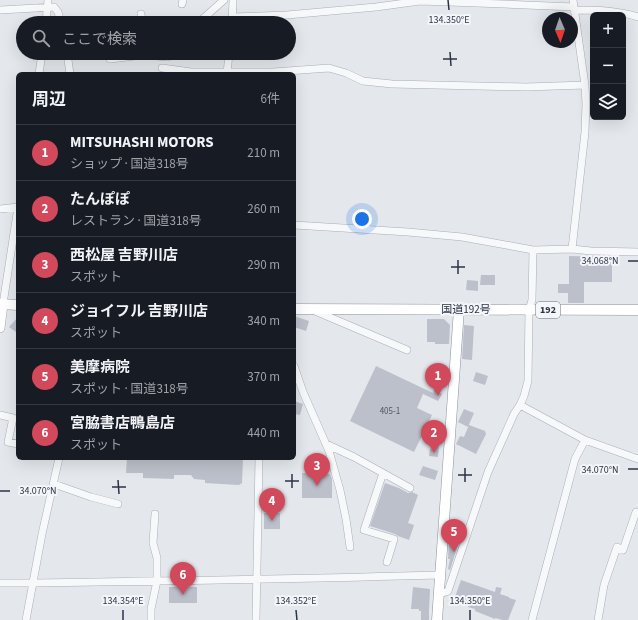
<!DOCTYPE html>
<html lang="ja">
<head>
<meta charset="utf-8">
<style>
	:root { --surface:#171b24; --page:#242831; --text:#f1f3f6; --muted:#9ea1a6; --line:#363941; --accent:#d1495b }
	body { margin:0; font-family:"Source Sans 3","Noto Sans JP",sans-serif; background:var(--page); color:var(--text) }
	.controls { position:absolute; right:12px; top:12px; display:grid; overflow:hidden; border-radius:6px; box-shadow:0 4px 16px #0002 }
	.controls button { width:36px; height:36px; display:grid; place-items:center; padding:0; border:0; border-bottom:1px solid var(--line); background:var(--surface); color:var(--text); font:20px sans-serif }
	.compass { position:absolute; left:542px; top:12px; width:36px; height:36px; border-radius:50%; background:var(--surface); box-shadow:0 4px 16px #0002; rotate:178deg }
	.you { position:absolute; left:362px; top:219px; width:14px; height:14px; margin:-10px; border:3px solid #fff; border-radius:50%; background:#1a73e8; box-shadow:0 0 0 6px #1a73e833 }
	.badge { display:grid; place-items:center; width:26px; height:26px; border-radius:50%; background:var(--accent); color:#fff; font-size:13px; font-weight:700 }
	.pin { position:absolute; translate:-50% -33px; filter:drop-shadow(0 1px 2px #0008) }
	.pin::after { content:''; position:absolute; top:21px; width:14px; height:12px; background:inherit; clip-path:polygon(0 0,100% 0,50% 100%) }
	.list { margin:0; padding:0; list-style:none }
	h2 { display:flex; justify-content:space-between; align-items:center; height:52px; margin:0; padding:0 16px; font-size:17px }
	h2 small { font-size:13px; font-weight:400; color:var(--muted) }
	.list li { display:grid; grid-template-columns:26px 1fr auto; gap:12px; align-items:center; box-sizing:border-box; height:56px; padding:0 16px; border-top:1px solid var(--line) }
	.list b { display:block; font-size:15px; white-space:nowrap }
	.list p { margin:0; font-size:13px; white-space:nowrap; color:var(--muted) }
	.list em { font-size:13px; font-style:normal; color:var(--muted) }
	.icon { flex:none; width:22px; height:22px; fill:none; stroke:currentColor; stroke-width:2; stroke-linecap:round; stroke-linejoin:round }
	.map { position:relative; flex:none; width:638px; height:620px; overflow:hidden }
	.search { position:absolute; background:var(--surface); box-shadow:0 4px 16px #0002; left:16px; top:16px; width:280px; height:44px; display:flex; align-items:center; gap:10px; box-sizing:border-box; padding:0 14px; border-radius:22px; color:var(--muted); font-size:15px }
	.panel { position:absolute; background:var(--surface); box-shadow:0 4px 16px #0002; left:16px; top:72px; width:280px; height:388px; border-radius:6px }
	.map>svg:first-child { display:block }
</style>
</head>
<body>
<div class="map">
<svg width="638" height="620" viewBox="0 0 638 620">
	<rect width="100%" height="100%" fill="#e4e7ec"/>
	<path fill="#bbc0ca" d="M569,256L612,257V282H584V303H568V293H558V284H569Z
		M481,275H495V285H480Z
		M467,280L478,281V291L466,290Z
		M294,316L309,321L306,331L294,327Z
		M18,317V330L16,332L9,327Z
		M427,319H444L450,325L449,344H435V342H427Z
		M464,325L474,326L472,360L462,359Z
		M376,366L433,393L441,375L446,377L439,392L442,394L438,401L423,394L417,408L432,415L414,452L350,421Z
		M476,372L488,376L485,385L473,381Z
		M294,401L303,404L300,415L294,414Z
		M464,409L474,413L468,427L458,422Z
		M469,425L485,431L486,434L476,454L456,444L460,436L464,437Z
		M433,443H439L438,457L429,456L430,449H432Z
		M127,458H243L242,483L239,485L205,483V480L194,479L191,475H174V479L143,478V473H126Z
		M423,466L438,471L435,480L419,475Z
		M302,473L330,474L332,479V498H302Z
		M385,483L399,488L408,493L412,492L418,495L408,523L414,525L409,540L398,536L395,534L370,526Z
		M264,513H280V529H264Z
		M449,540L459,542L450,570L448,569L450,559H448Z
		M461,580L495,592L496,587L502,588L500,594L509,597V598L516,600L508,620H503L495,618V619L475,611V609L468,607L470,602L455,597Z
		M169,587H197V603H169Z
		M413,587L430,589L429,611V620H421V611H419V609H411Z"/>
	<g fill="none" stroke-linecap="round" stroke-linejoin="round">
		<g stroke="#a9aeb7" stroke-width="8">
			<path id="minor" d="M182,4L183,0
				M0,10L54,7L58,12L61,23
				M574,10C597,10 616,10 638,17
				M141,14L142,23
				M233,17L287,15L376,7L420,1L477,3L574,7
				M46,23L48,0
				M198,23L224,0
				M232,23L233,0
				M67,53L70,74
				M110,59L143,55L168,57
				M162,68L191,72H273L329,68L346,73L363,81L392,84L526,87L585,85
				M39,74L42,53
				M227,74L229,53
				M0,209L18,207
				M294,225L408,232L462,237L533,250L572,249L591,251L638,252
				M572,249L585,132L586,104L585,85L573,0
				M3,304L18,207
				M315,311L407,350
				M294,366L303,392L329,451L340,490L346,519L350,547
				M520,405L585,440L638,459
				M0,415L13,418L8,442L18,444
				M326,444L354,457L410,488
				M383,473L364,530L394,539L387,562
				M54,484L91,497L118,504
				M0,583H33C168,581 304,579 439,575
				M439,594L446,592L448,591L488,472L514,414L520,405L524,396L528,381L529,310L532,300L533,250
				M26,620L42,534L59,458
				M151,620V609L157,581V558L153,543L155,514
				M256,620L259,458
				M532,620L575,459L585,440
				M598,620L604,585L617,547L623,550L636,512L638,513"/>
		</g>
		<g stroke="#a3abb8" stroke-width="10">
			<path id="major" d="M0,328L3,304"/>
		</g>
		<g stroke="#8b94a3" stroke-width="11">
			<path id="highway" d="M0,304L18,305
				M294,309L638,310
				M437,620L459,309"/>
		</g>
		<use href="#minor" stroke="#f7f8fa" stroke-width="7"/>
		<use href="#major" stroke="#fff" stroke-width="9"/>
		<use href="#highway" stroke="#fff" stroke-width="10"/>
	</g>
	<path fill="none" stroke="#2b3445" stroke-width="1.5" d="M448,0L449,10M450,52L451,66M443,59H457M458,260V274M628,261H638M451,267H465M465,468V482M628,469H638M292,474V488M458,475H472M118,480L119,494M285,481H299M112,487H126M0,491H10M123,610V620M296,610L297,620M470,610V620"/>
	<g text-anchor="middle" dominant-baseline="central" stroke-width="4" stroke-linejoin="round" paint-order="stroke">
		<g font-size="9" fill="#4f5766">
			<text x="390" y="411">405-1</text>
		</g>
		<rect fill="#f4f6f9" stroke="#676e7b" stroke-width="1" x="536" y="302" width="24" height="16" rx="3"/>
		<g font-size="10" font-weight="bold" fill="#2b3445">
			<text x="548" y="310">192</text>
		</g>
		<g font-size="11" fill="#2b3445" stroke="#f4f6f9">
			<text x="466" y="309">国道192号</text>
		</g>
	</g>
	<g font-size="10" text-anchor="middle" fill="#2b3445" stroke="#f4f6f9" stroke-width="4" stroke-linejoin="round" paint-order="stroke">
		<text x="449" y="23">134.350°E</text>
		<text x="600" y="264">34.068°N</text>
		<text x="600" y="473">34.070°N</text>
		<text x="38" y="494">34.070°N</text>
		<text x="123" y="604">134.354°E</text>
		<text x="296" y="604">134.352°E</text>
		<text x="470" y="604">134.350°E</text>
	</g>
</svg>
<div class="controls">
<button>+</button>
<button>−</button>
<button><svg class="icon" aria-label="layers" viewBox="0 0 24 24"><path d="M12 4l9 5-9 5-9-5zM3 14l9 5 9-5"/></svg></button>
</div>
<svg class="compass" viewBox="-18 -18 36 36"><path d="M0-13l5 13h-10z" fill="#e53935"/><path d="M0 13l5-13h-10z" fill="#9ea1a6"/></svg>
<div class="you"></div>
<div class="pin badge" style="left:438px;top:396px">1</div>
<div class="pin badge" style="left:434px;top:453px">2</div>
<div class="pin badge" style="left:317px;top:486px">3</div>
<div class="pin badge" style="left:272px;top:521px">4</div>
<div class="pin badge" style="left:454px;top:552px">5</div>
<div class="pin badge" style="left:183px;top:595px">6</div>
<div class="search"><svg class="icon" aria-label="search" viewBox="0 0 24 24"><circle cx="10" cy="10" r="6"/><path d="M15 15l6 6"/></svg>ここで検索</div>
<section class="panel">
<h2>周辺<small>6件</small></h2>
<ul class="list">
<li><span class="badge">1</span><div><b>MITSUHASHI MOTORS</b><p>ショップ · 国道318号</p></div><em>210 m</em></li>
<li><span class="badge">2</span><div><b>たんぽぽ</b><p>レストラン · 国道318号</p></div><em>260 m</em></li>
<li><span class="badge">3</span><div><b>西松屋 吉野川店</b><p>スポット</p></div><em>290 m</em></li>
<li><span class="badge">4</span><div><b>ジョイフル 吉野川店</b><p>スポット</p></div><em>340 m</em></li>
<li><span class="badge">5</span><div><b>美摩病院</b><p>スポット · 国道318号</p></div><em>370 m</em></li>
<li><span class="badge">6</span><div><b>宮脇書店鴨島店</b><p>スポット</p></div><em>440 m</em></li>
</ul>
</section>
</div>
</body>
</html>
